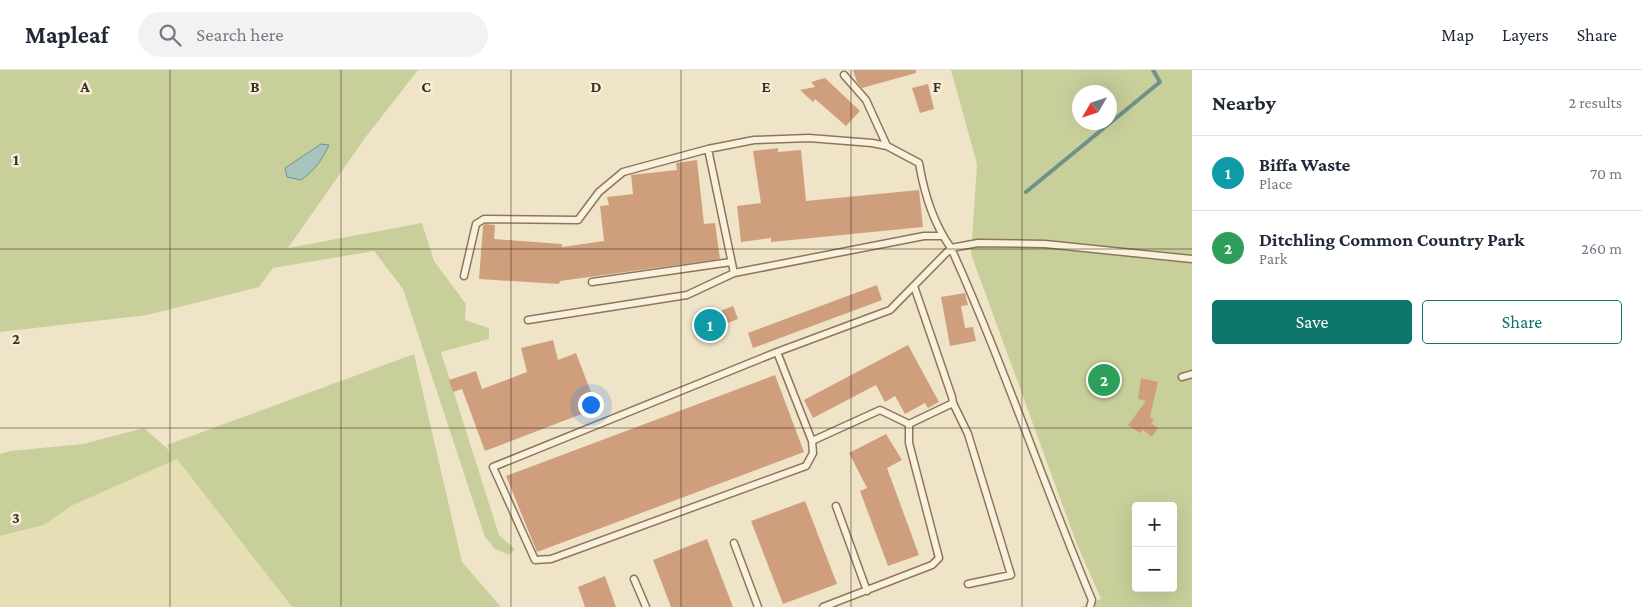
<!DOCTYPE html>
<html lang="en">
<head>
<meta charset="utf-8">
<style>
	:root { --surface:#fff; --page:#f2f2f3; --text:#1f2937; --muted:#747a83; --line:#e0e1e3; --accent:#0f766e }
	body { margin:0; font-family:"Crimson Pro",serif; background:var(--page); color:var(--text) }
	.controls { position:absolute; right:15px; bottom:15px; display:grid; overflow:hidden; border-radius:5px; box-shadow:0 5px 20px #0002 }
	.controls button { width:45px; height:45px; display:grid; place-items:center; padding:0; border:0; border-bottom:1px solid var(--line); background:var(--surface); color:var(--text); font:25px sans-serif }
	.compass { position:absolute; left:1072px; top:15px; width:45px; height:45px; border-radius:50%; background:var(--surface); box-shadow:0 5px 20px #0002; rotate:231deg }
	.you { position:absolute; left:590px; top:334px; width:18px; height:18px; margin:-12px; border:4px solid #fff; border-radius:50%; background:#1a73e8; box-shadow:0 0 0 8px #1a73e833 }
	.badge { display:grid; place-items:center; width:32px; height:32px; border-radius:50%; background:var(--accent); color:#fff; font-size:16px; font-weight:700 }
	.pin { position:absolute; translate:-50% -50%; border:2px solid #fff; box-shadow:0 1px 5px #0006 }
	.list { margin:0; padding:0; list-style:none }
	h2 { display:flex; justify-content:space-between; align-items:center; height:65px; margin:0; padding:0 20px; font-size:21px }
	h2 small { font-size:16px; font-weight:400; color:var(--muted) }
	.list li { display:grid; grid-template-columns:32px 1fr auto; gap:15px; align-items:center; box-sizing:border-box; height:75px; padding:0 20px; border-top:1px solid var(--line) }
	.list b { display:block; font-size:19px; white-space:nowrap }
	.list p { margin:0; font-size:16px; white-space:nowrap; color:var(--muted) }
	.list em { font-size:16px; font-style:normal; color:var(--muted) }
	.actions { display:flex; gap:10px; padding:15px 20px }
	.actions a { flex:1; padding:11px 0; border:1px solid var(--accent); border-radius:5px; text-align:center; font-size:18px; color:var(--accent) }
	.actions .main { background:var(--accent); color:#fff }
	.icon { flex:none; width:28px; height:28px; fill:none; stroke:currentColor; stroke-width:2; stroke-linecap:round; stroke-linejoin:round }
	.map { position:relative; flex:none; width:1192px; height:537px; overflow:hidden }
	header { display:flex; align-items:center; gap:30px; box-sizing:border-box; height:70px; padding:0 25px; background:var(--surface); border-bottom:1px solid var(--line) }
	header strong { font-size:24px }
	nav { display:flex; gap:28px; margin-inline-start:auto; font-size:18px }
	.search { width:350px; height:45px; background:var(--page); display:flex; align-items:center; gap:12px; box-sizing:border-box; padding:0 18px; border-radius:28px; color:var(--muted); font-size:19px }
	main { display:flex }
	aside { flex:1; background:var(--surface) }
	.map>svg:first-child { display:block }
</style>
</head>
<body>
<header>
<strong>Mapleaf</strong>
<div class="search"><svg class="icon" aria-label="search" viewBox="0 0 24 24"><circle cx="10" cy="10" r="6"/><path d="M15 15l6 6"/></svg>Search here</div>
<nav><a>Map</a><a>Layers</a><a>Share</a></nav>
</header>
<main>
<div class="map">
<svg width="1192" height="537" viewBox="0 0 1192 537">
	<rect width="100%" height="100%" fill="#f0e4c8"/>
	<path fill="#e6deb5" d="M178,388L292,537H0V466L44,455L73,435Z"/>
	<path fill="#c9cf9b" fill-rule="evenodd" d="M0,0H418L365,68L288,178L422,153L434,191L466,234L465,250L489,258V269L441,282L499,465L515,479L509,485L495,479L485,467L403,219L374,181L273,198L259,217L147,245L0,262Z
		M951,0H1192V537H1081L1101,529L1076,472L971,184L977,94ZM1080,22H1110V52H1080ZM1136,436H1173V518H1136Z
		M414,284L462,492L501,537H292L177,389L73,435L44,455L0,466V384L10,381L83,374L144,358L171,382L167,375Z"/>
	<path fill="#a9c4bc" stroke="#6f938a" d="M321,74L329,75C322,90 314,101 301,110L287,107L285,98Z"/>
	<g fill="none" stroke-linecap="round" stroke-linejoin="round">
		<path stroke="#6f938a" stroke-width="4" d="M1026,122L1160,12L1153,0"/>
	</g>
	<path fill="#cf9f7d" d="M853,0H916V3L862,18L857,12Z
		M825,8L860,41L846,56L815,29L813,32L800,20L815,17L811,12Z
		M928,14L934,39L920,43L912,18Z
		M778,78V82L801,80L806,131L919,120L923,157L771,172V168L741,172L737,136L761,133L753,81Z
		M697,90L704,154L715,153L720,189L560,211L559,214L479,209L483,156L485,154L495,155L494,169L562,174V177L604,171L600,136L609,135L607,127L633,124L631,105L677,100L676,93Z
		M877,215L882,230L753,278L748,263Z
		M965,223L968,235L961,236L965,258L973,257L976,271L950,276L941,227Z
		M733,236L738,249L712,259L715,267L703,272L695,251Z
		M553,270L558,290L576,283L597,338L485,381L462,319L453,322L449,310L476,301L482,319L501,312L527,302L521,278Z
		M908,275L939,332L928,338L925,333L905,344L895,326L885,332L876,315L813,348L804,330Z
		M775,305L804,382L537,482L506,406Z
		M1141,308L1158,312L1150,347L1154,349L1151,353L1158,358L1152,367L1143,360L1140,363L1128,355L1146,331L1138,329Z
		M886,364L902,390L887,398L919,485L888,496L860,421L867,418L849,383Z
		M805,431L837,514L783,534L751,451Z
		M707,469L733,537H671L653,490Z
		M605,506L616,537H585L578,517Z"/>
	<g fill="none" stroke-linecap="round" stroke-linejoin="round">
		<g stroke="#8d765c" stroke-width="9">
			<path id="service" d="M844,5L866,30L887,76
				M734,203L924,166H942
				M464,206L476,154L484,149L578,150L599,122L623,102L708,79L754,70L809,68L872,73L887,76L919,93C924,123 933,153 951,178L978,173L1045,174L1192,189
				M592,212L731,192
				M528,250L687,225L734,203L708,79
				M777,282L493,397L535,490L551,489L806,396L813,383L812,371L880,340L909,354L953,333L952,327L914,216
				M1182,307L1192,304
				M953,333L968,364L1011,505L968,514
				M812,371L777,282L890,240L951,178C1003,293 1043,413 1092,530L1090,537
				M836,436L867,521
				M734,473L758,537
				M634,509L646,537
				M823,537L932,495L939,488L909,373V354"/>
		</g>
		<use href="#service" stroke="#faf1dc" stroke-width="6"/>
	</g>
	<path fill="none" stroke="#3d2e20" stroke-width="1" stroke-opacity="0.55" d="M170,0V537M341,0V537M511,0V537M681,0V537M851,0V537M1022,0V537M0,179H1192M0,358H1192"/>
	<g font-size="16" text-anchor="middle" font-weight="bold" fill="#3d2e20" stroke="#f7eed8" stroke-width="5" stroke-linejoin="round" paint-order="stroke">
		<text x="85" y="22">A</text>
		<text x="255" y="22">B</text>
		<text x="426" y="22">C</text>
		<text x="596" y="22">D</text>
		<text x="766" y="22">E</text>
		<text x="937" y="22">F</text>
		<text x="16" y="95">1</text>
		<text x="16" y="274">2</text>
		<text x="16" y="453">3</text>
	</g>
</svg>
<div class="controls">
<button>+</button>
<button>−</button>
</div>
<svg class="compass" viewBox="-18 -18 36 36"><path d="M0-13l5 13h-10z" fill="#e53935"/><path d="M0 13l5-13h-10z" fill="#747a83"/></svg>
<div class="you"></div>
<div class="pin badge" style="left:710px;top:255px;background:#0f9aa8">1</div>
<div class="pin badge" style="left:1104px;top:310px;background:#2e9e5b">2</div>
</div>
<aside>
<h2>Nearby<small>2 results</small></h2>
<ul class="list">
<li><span class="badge" style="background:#0f9aa8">1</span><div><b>Biffa Waste</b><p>Place</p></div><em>70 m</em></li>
<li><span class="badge" style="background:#2e9e5b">2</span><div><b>Ditchling Common Country Park</b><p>Park</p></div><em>260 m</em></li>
</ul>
<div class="actions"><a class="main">Save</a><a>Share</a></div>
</aside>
</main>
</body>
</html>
